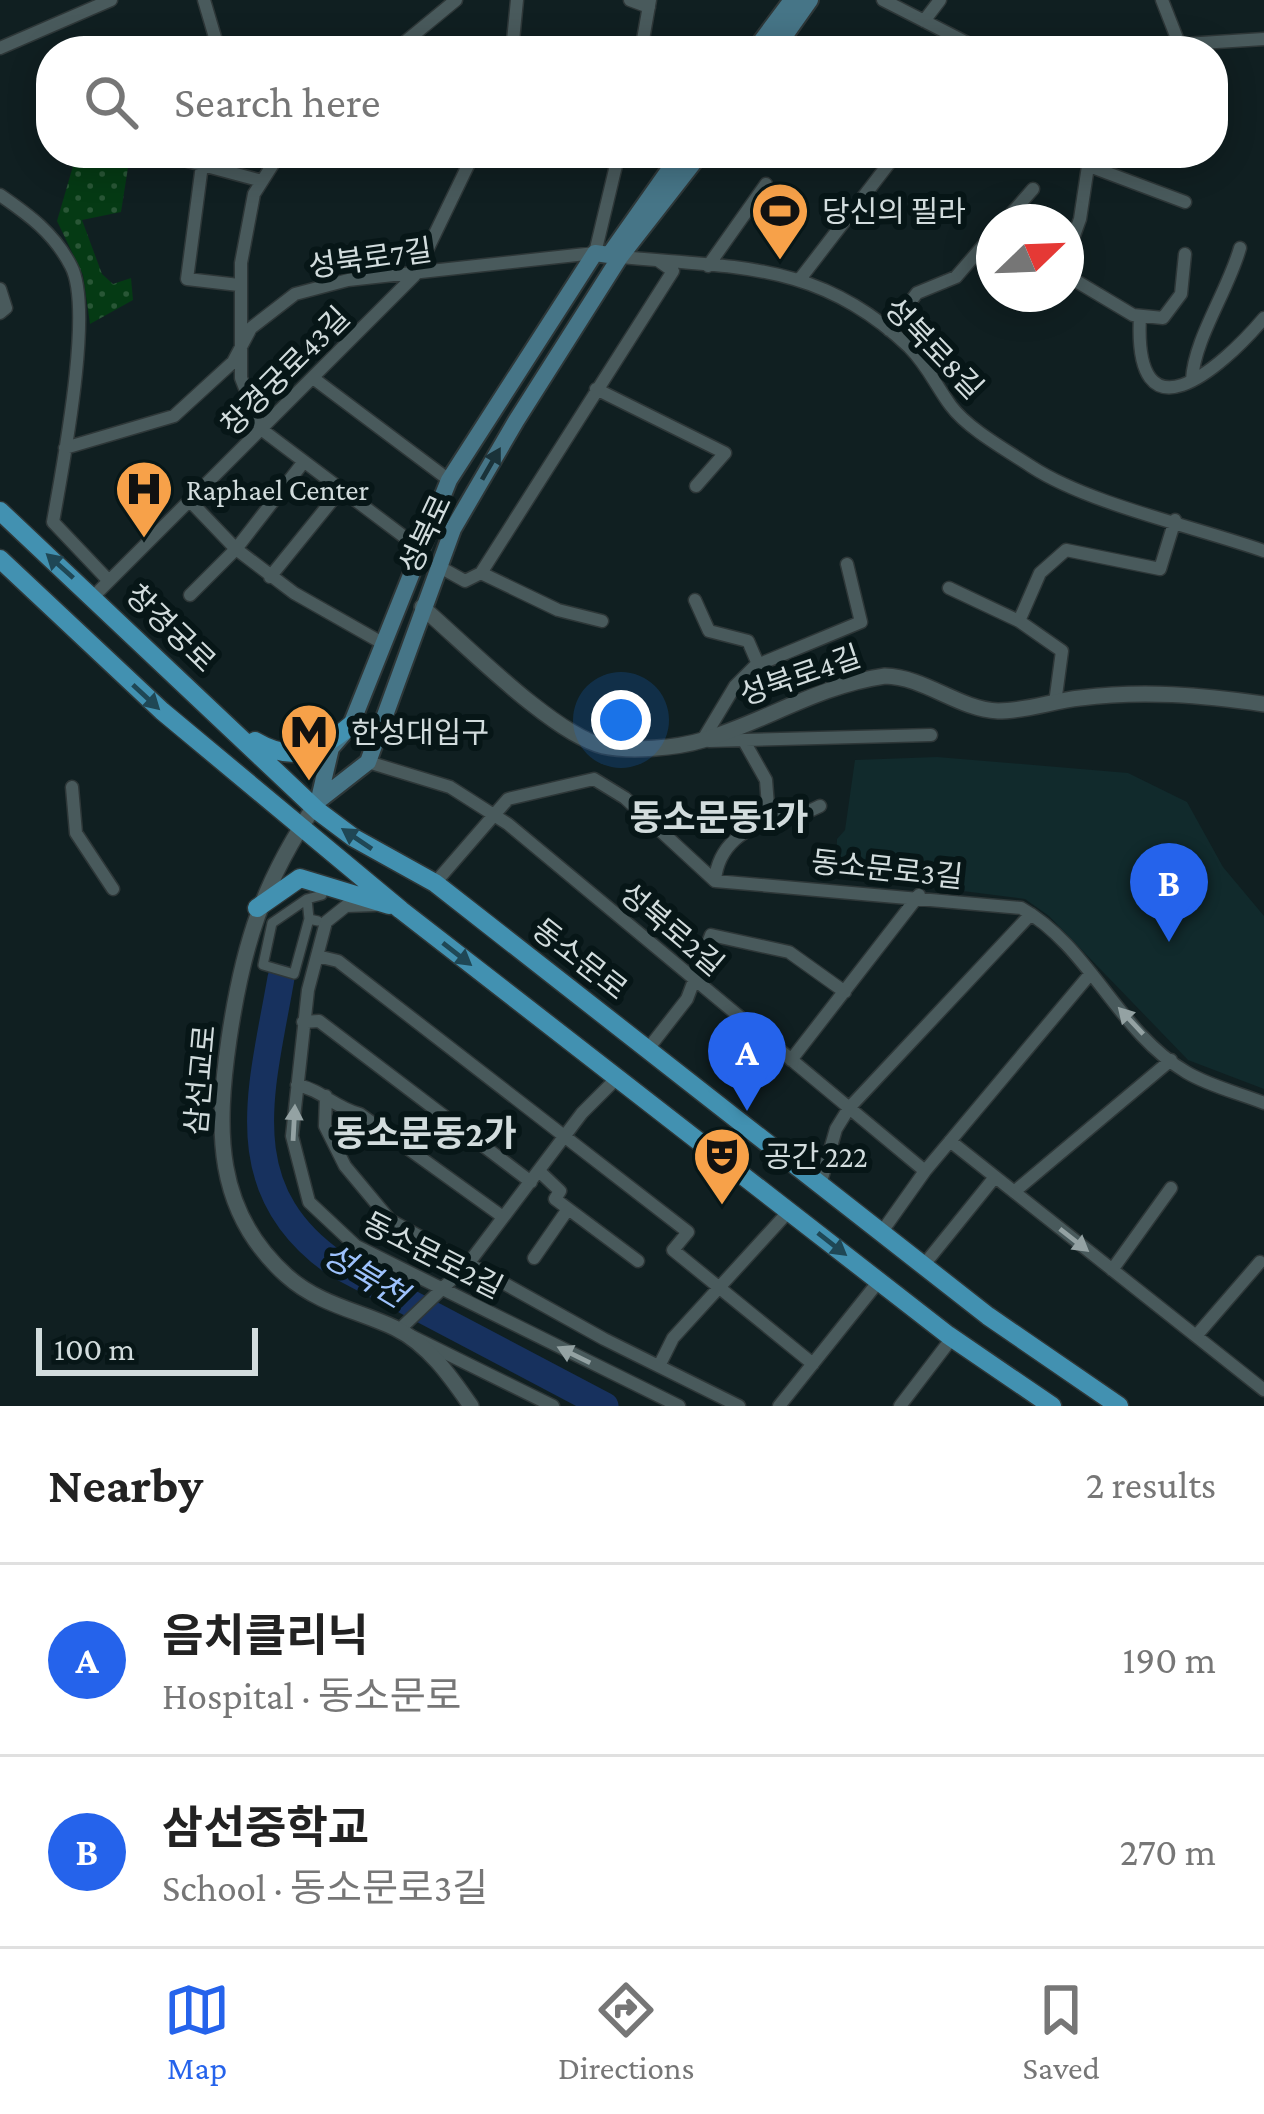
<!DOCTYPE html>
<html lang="en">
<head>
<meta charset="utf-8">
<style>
	:root { --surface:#fff; --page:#f6f6f6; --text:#222; --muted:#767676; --line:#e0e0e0; --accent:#2563eb }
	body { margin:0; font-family:"Crimson Pro","Noto Sans KR",serif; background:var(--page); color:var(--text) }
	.compass { position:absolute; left:976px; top:204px; width:108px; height:108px; border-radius:50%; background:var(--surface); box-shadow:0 6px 30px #0003; rotate:67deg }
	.scale { position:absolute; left:36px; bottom:30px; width:222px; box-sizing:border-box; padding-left:12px; border:6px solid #d2dcdd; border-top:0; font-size:33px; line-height:42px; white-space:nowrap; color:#d2dcdd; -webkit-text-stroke:9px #071617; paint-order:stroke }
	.you { position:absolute; left:621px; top:720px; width:42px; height:42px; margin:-30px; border:9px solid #fff; border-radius:50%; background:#1a73e8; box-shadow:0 0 0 18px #1a73e833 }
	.badge { display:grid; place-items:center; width:78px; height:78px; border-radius:50%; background:var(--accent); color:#fff; font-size:39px; font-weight:700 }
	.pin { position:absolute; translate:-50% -99px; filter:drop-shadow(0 3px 6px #0008) }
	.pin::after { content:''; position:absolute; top:63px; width:42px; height:36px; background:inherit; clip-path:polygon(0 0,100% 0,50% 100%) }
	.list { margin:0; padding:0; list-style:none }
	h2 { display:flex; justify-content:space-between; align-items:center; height:156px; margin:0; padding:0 48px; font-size:51px }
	h2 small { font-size:39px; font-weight:400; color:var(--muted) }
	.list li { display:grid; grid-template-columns:78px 1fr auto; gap:36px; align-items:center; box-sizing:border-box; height:192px; padding:0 48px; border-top:3px solid var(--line) }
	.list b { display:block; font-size:45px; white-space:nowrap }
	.list p { margin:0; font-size:39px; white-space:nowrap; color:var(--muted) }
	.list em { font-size:39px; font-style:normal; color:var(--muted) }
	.icon { flex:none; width:66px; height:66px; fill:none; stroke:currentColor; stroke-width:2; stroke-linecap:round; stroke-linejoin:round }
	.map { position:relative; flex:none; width:1264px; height:1406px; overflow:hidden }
	.search { position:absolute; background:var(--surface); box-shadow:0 6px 30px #0003; left:36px; right:36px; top:36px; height:132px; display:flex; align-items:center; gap:30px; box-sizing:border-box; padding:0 42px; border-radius:48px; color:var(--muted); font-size:45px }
	.sheet { height:540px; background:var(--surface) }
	nav { display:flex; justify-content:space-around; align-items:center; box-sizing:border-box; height:168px; border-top:3px solid var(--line); background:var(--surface); font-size:33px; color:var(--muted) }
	nav a { display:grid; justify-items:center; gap:6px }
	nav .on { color:var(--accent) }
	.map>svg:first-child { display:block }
</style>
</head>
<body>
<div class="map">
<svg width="1264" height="1406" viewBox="0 0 1264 1406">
	<defs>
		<pattern id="garden-dots" width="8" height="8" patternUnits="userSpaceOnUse" patternTransform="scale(3)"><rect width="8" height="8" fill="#053a14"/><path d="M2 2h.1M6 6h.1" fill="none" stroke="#295636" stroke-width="1.8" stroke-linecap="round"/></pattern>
	</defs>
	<rect width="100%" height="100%" fill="#101f21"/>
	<path fill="#112a2c" d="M937,757L1128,773L1187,802L1223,867L1264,916V1089L1188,1060L1049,916L1025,899L836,875L837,839L845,830L855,760Z"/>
	<path fill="url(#garden-dots)" d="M110,153L130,155L121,212L82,220L102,274L113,284L131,278L133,300L90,324L83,275L57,221L73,166Z"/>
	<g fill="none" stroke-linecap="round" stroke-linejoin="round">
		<path stroke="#17315e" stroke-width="27" d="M281,978C262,1088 228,1189 336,1264L605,1406"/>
		<g stroke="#2e3738" stroke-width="12">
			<path id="pedestrian" d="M307,899L272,923L263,965L294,974L309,919
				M318,921L309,919L307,899L322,895"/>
		</g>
		<g stroke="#2e3738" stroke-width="15">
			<path id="minor" d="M204,0L217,44
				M630,0L649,7
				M883,0L983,51
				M1162,0L1180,46
				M924,21L940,0
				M0,48L111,0
				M394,51L456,0
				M512,51L517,0
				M641,51L650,0
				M1170,51L1185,44L1264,39
				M158,153L262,181
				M280,153L254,194L241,263V378L261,429L423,551
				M974,153L983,154
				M202,165L187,279L239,285
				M1089,166L1185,202
				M0,195C29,215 54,233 71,266C94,309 62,469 53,522L109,581
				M1004,222L1033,189
				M620,257C736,268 819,261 909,347C928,366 936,386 951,406C968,429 1008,451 1032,467C1089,504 1196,527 1264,551
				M1066,258L1080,219L1090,153
				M708,266L766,184
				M1066,275L1133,315L1163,318L1181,294L1185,254
				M800,279L897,153
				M0,289L6,308L0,313
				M1140,316C1133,444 1219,371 1264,318
				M889,330L917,293L956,277L994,233
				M313,378L449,480
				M1192,380C1194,339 1228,291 1240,248
				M596,389L725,453L696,486
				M65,448L174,416L233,362L251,328L295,294L348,280L595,253L619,153
				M302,464L236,549L294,593L384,644
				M190,501L236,549L190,595
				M438,566L465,581L481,573L673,271L659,261
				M481,573L558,610L602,621
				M270,577L339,492
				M949,588L1019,621L1062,651L1055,703
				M94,596L415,275L474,153
				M695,600L709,631L748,641L758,664
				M1019,621L1040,573L1066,550L1160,569L1175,520
				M702,741L735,686L755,666L861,622L847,564
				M709,741L931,735
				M744,741L766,780L769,819
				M368,762L450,787L508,824L925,1171
				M72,787L76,833L113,889
				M715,880C719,837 756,826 789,808L803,814L820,806
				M715,881L1021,908C1090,947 1117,1031 1186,1072C1209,1086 1239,1093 1264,1103
				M435,883L508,799L594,779L625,798L715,881
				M375,905L346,906L326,922L308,990L292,1136L309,1202L356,1246L679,1406
				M317,956L338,961L688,1232L673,1250L813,1364
				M303,1022L319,1021L531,1182
				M648,1049L687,999L711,935L789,952L845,992
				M791,1060L919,895
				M297,1085C322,1090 335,1108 360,1114L503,1217
				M326,1096L325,1126L345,1166L390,1220L604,1339L739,1406
				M950,1141L1264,1390
				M539,1171L560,1191L555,1199L638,1261
				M820,1185L836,1129L849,1108L1031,914
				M1014,1192L1171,1060
				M881,1233L925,1171L1091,973
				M534,1258L568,1209
				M923,1266L995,1177
				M1112,1270L1171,1188
				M1196,1336L1260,1262
				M659,1366L673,1338L789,1211
				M553,1406L399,1330L468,1264L582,1113L617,1078
				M779,1406L879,1281
				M900,1406L952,1338"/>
		</g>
		<g stroke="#2e3738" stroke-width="18">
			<path id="tertiary" d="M422,607C464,643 553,734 603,746C630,752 677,748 703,740C765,722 816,686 885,676C925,677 958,709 998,711C1027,711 1052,701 1080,698C1143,690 1202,695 1264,704
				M318,801C263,881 243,944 229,1039C216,1129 214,1211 287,1276C318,1304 359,1311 395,1328C428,1344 451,1377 471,1406"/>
		</g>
		<g stroke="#2e3738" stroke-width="20">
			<path id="secondary" d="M754,51L792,0
				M774,51L810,0
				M595,253L609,255L681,153
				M319,799L331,748L351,725L449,480L595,253
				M318,801L368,762L453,529L516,421L620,257L701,153"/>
		</g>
		<g stroke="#2e3738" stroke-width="21">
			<path id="primary" d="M0,511L318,811L354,838L435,883L988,1316L1119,1406
				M0,559L162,711L401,910L948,1335L1052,1406
				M255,741C294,764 319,752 351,725
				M257,908L300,878L389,905"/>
		</g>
		<use href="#pedestrian" stroke="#495a5c" stroke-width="9"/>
		<use href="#minor" stroke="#495a5c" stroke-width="12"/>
		<use href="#tertiary" stroke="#495a5c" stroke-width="15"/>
		<use href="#secondary" stroke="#467587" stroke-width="16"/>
		<use href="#primary" stroke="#4291b1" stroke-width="18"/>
	</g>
	<defs><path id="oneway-solid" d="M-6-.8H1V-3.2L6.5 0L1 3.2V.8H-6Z" transform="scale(3)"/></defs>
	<use fill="#1a3239" href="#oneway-solid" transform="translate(491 464) rotate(-60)"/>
	<g fill="#1f4755">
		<use href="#oneway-solid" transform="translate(60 566) rotate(-138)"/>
		<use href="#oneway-solid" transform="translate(146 697) rotate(43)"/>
		<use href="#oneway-solid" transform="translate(357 839) rotate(-146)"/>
		<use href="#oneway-solid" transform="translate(457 954) rotate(38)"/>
		<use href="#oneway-solid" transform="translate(832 1244) rotate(38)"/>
	</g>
	<g fill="#94a2a3">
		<use href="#oneway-solid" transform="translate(1131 1021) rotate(-133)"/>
		<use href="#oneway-solid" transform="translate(294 1123) rotate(-87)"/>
		<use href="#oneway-solid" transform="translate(1074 1240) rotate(38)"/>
		<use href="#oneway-solid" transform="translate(574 1355) rotate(-154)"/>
	</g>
	<defs>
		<g id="stadium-pin" transform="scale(3)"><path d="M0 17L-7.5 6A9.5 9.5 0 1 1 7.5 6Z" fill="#f7a149" stroke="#071617"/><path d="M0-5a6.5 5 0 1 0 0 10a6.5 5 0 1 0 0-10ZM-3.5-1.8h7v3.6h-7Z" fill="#111"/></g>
		<g id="hospital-pin" transform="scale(3)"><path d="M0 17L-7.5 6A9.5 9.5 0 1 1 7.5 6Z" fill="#f7a149" stroke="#071617"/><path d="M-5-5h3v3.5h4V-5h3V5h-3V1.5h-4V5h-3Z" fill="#111"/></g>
		<g id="metro-pin" transform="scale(3)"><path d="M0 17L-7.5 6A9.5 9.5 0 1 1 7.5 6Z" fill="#f7a149" stroke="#071617"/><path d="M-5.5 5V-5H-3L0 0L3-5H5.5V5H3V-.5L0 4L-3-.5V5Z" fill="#111"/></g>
		<g id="theatre-pin" transform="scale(3)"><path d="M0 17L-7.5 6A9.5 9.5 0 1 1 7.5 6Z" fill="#f7a149" stroke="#071617"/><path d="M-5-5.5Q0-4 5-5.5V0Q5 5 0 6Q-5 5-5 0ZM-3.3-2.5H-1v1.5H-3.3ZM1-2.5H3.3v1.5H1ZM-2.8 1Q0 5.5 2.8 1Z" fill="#111"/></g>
	</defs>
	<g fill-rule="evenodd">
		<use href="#stadium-pin" x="780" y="211"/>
		<use href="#hospital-pin" x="144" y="489"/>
		<use href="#metro-pin" x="309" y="732"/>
		<use href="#theatre-pin" x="722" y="1156"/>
	</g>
	<g text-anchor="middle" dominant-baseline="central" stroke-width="12" stroke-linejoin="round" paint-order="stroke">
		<g font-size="30" fill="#d2dcdd" stroke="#071617" text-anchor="start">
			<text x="822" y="211">당신의 필라</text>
			<text x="186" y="489">Raphael Center</text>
			<text x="351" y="732">한성대입구</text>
			<text x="764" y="1156">공간 222</text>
		</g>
		<g font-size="30" fill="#d2dcdd" stroke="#071617">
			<text transform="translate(370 258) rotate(-8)">성북로7길</text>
			<text transform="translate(934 348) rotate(46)">성북로8길</text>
			<text transform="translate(285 371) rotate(-45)">창경궁로43길</text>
			<text transform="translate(425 534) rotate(-65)">성북로</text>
			<text transform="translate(171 628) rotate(44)">창경궁로</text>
			<text transform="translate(800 675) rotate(-19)">성북로4길</text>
			<text transform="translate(887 869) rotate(6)">동소문로3길</text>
			<text transform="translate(672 929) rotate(40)">성북로2길</text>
			<text transform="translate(580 959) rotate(38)">동소문로</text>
			<text transform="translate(200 1080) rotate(-85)">삼선교로</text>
			<text transform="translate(433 1255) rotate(27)">동소문로2길</text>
		</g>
		<g font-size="33" font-style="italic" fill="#9ec2fc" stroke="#071617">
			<text transform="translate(365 1275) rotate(31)">성북천</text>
		</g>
		<g font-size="36" font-weight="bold" fill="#d2dcdd" stroke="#071617">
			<text x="719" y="818">동소문동1가</text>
			<text x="425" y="1134">동소문동2가</text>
		</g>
	</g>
</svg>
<svg class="compass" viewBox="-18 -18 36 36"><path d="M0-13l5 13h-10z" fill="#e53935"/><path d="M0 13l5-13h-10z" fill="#767676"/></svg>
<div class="scale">100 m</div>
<div class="you"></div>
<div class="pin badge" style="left:747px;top:1111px">A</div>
<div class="pin badge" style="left:1169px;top:942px">B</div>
<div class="search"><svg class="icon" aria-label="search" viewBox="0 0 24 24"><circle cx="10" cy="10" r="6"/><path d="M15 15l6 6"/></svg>Search here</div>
</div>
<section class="sheet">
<h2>Nearby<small>2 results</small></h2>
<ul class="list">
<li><span class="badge">A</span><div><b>음치클리닉</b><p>Hospital · 동소문로</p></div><em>190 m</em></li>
<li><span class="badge">B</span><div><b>삼선중학교</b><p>School · 동소문로3길</p></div><em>270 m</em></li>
</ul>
</section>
<nav>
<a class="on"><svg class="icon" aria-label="map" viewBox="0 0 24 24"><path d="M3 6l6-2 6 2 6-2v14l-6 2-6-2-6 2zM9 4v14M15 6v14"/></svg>Map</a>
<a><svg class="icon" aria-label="directions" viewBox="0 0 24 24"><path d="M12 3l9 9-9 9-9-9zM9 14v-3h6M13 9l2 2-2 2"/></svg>Directions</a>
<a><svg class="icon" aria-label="saved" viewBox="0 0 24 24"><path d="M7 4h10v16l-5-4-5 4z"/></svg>Saved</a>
</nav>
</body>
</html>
